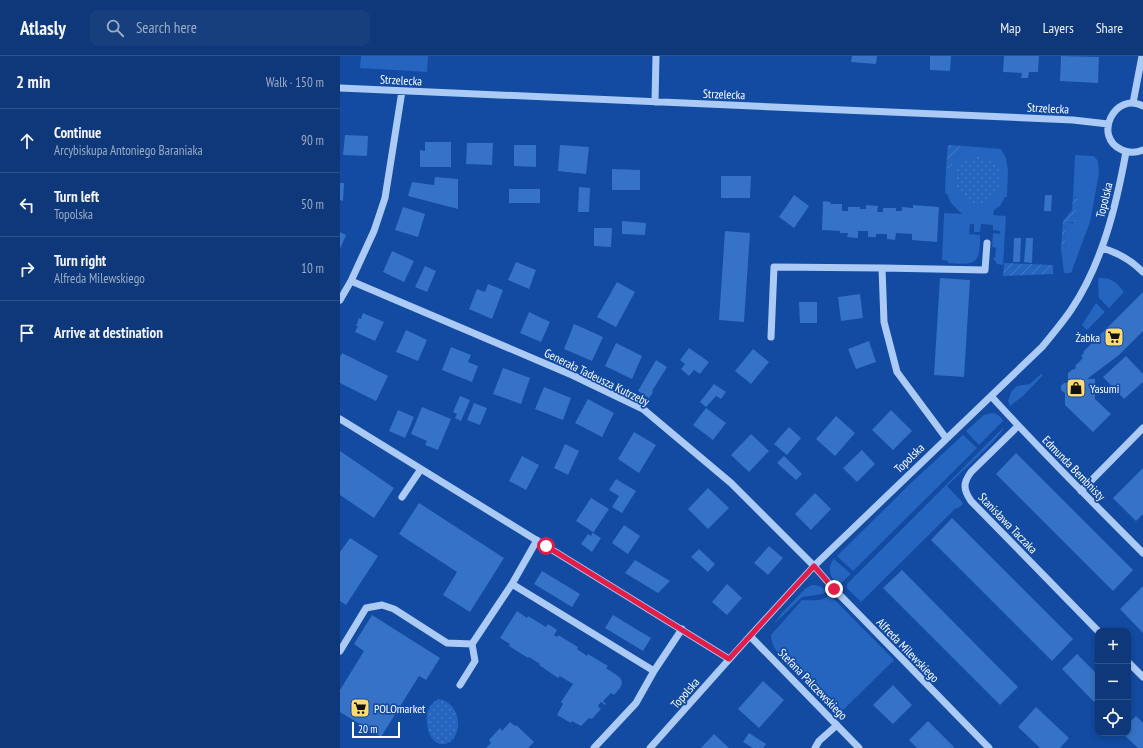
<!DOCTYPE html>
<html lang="en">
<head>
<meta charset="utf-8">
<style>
	:root { --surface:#0e3879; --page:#173f7e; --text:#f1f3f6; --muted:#9bacc6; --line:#2e528a }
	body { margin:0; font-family:"PT Sans Narrow",sans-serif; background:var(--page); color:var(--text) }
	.controls { position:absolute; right:12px; bottom:12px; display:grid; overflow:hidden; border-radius:8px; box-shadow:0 2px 6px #0003 }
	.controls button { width:36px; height:36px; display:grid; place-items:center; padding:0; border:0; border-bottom:1px solid var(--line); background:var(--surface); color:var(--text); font:20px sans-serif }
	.scale { position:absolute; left:12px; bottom:10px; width:48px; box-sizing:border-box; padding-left:4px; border:2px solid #fff; border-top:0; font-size:11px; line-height:14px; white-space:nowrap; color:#fff; -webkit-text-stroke:3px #124ba1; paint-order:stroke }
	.stop { position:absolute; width:12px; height:12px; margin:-9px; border:3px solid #e11d48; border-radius:50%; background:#fff }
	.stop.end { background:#e11d48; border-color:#fff; box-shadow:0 1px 4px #0008 }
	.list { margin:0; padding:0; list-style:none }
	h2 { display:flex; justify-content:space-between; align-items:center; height:52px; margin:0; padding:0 16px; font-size:17px }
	h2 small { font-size:13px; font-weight:400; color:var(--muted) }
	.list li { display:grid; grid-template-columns:26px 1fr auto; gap:12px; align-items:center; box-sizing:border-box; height:64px; padding:0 16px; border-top:1px solid var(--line) }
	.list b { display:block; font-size:15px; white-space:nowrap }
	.list p { margin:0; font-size:13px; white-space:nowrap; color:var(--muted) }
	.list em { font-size:13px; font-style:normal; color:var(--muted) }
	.icon { flex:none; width:22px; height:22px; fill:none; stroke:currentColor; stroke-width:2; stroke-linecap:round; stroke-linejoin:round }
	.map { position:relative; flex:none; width:803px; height:692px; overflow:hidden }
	header { display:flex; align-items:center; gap:24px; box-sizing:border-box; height:56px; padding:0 20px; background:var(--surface); border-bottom:1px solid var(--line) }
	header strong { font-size:19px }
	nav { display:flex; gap:22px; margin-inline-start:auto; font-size:14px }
	.search { width:280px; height:36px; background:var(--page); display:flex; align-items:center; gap:10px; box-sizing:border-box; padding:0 14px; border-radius:8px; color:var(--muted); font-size:15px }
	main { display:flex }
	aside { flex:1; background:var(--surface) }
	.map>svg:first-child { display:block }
</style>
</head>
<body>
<header>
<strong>Atlasly</strong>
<div class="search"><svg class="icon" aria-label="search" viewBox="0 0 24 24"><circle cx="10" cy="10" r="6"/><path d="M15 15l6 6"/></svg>Search here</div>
<nav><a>Map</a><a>Layers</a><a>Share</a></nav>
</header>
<main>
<aside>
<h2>2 min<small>Walk · 150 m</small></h2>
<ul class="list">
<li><svg class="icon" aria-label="ahead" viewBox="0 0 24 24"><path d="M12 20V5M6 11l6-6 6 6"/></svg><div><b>Continue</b><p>Arcybiskupa Antoniego Baraniaka</p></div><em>90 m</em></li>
<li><svg class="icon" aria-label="left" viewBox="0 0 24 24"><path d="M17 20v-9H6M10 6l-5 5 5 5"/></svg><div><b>Turn left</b><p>Topolska</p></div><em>50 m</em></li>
<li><svg class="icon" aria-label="right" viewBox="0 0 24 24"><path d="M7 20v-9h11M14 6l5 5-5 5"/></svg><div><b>Turn right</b><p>Alfreda Milewskiego</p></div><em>10 m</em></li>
<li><svg class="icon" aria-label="arrive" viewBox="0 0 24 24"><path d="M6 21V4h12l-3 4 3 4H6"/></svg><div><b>Arrive at destination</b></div></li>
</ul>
</aside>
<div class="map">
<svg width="803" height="692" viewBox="0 0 803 692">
	<defs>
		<pattern id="park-dots" width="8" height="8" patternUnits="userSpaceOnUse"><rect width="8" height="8" fill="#2565bf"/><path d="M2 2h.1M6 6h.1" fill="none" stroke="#467cc9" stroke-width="1.8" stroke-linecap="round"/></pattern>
		<pattern id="garden-furrows" width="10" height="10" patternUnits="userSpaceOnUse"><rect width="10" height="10" fill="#2565bf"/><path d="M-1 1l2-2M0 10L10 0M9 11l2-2" fill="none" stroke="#467cc9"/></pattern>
	</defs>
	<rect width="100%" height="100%" fill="#124ba1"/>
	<path fill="#2565bf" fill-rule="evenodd" d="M21,0H88L87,16L20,12Z
		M624,90L661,93L666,102L668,114L667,141H665L660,150L654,154L653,159L666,160L663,209L657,208L653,202H655L656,192L652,191L653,177L660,178V175L653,174V169L641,168L640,176H634V168H630L629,178L640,179C640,209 636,209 608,207V205L602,204L604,157L622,158L611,147L607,138L605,137L606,112H610L617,100L624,94ZM657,112L660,123L624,142C617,137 616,130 616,122Z
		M735,99L754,100L758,105L759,117L750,166L731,217H724L721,193H725L726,167H734L736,141H733Z
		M759,222C772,221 777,227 784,236L769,252L759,242L758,225Z
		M756,247L765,256L747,274L742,269Z
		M701,318H702V320L684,339L670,350L668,345L671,336L677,330L690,328Z
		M653,357C658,358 661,361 663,365L639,389L626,375L644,359Z
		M664,371C662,380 617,420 607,430L623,447L622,449L618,452H616L521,546L507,532V528Z
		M623,379L637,392L513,515L497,500L573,425Z
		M494,503L511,518L500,528C490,525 486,511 494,503Z
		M472,529C479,529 482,531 486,535L483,538L462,541L434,568L442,557L466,532Z
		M490,539L554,604L498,659L437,596C433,590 431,585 431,579L462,544C472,544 482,546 490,539Z"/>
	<path fill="url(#park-dots)" d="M615 124a23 23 0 1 1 46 0a23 23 0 1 1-46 0Z
		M98,643C124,646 123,686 104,688C89,690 84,665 88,654C90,649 94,646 98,643Z"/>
	<path fill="url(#garden-furrows)" d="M608,89L624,90V94L617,100L610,112H606Z
		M733,141L737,142L735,166L726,167L725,193H721L723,165L732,154Z
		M664,207L713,209V218L663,220Z"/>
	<path fill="#3672c5" d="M512,0H537L536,8L511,6Z
		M590,0H611L610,15L590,14Z
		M664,0H699L698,16H689L688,22H681L682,17L663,16Z
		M721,0L759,1L758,27L720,25Z
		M5,79L28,80L27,100L3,99Z
		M85,86H111V111H80V94L85,95Z
		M127,87H153L152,109L126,108Z
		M174,89H196V111L174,110Z
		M220,89L249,91L246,118L218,115Z
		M272,113L300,114V134H272Z
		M381,120H411L410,142H381Z
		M95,121L118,123V153L68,140L72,126L94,129Z
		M0,127H4L3,145L0,144Z
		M239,131L250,132L249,156H238Z
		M169,133H200V147H169Z
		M454,139L469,150L454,172L439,161Z
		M705,139H712L711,155H704Z
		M483,145L490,146L491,148H502V155H508V151H520V153H526V149L538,150L537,156H543V152H556V155H562V151L573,152V149L599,151L597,186L572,184V178L556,177L555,184L547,183V178H536V181H528V175H518V182L507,181L508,177H500V175L482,174Z
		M63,151L85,158L78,181L55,174Z
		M282,165L306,167L305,179L282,178Z
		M254,172H272L271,191L254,190Z
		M385,175L410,177L404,266L379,264Z
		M0,176L6,179L0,193Z
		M674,182H681L680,206H673Z
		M686,182H693L692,207L684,206Z
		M52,195L74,205L64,226L43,216Z
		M176,206L196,214L189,233L168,224Z
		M85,210L96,215L87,236L75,231Z
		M600,222L630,224L624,321L594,319Z
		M277,226L295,236L276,271L257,261Z
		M148,228L163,234L152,263L129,253L137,233L145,236Z
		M803,236V275L779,299L747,323H755V343L771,358L753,376L725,349V337L721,334V330L724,327H728V317L733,313L734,314L736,311L735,310L743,302L741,300L744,297L743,296L752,287L753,288L755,286L754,285Z
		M520,238L523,262L501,265L498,241Z
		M459,246H477V267H460Z
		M189,256L210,266L201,286L180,277Z
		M23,257L44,266L35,285L15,276L18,270H16L19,262L21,263Z
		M234,268L263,281L252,305L224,293Z
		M66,274L87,284L78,305L56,296Z
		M529,285L536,306L516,313L508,293Z
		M276,287L302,300L292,323L265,310Z
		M111,291L131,299L128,306L138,310L132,326L102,314Z
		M349,292L369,306L360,318L354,314L349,320L341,313L345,308L340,304Z
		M413,293L429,306L411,328L395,315Z
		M2,297L48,320L36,345L0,327V301Z
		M786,300L803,318V326L784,343L763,321Z
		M316,304L327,311L312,335L313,336L309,342L298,335Z
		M163,312L190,322L181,348L153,338Z
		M374,328L386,336L381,343L376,340L366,351L360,346Z
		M204,331L231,342L223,364L195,353Z
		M120,340L130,344L121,365L115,362L117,358L113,356Z
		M248,343L274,357L262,381L235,367Z
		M134,347L147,352L140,369L127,364Z
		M82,351L111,363L98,394L85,389L87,385L71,378Z
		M366,352L386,367L373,384L353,369Z
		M58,354L74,361L65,382L49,375Z
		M551,354L572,375L553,394L532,374Z
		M496,360L515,377L495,400L476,383Z
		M449,371L461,382L447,399L434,388Z
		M294,376L316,389L299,417L278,403Z
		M411,378L429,395L409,416L391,399Z
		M225,388L239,395L228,419L214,412Z
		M522,394L535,408L517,426L503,412Z
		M0,395L54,432L34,462L0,439Z
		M676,397L793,514L773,535L656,418Z
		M182,400L199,409L186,434L169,425Z
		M444,400L462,418L456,424L437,407Z
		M803,412V458L796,465L773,442Z
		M276,423L296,435L282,457L272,451L279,440L269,434Z
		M368,432L389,452L368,473L348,453Z
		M475,437L491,453L471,474L455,458Z
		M251,442L269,453L253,477L261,482L252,496L241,488L248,478L251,480L253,476L236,465Z
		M79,447L164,502L130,556L103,539L117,516L59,478Z
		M612,462L733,583L712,605L591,484Z
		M284,469L300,480L288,498L272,487Z
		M10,482L38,500L6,549L0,545V496Z
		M429,490L443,502L428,519L414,507Z
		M359,493L375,508L368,516L351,501Z
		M295,504L330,525L318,537L285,517Z
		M562,514L678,631L660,649L543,532Z
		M202,515L240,538L232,551L194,528Z
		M387,528L402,542L387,559L372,546Z
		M803,530V577L780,553Z
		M177,555L187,562L188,560L206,571L208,568L217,574L214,579L217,581L218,579L238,591L237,593L247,600L248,598L268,610L266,612L278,620L281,623L282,627L280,632L274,639L271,637L263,645L266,648L265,649L261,646L258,650L261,653L252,663L249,662L241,670L232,665L231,667L217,659L223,648L221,646L233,628L220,620L218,622L199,609L200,608L189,601L188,602L169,590L170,588L160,582Z
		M32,559L100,602L86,624L79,620L41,681L0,656V634L24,595L14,588Z
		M273,559L311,582L303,595L265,572Z
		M737,598L758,619V642L754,646L722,613Z
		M423,625L444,644L419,672L398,653Z
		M553,629L572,649L553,668L533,649Z
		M696,651L729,682L720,692H700L678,671Z
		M796,660L803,667V692H798L782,677H788V668Z
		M588,665L614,691L613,692H577L569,684Z
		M170,666L175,670L176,669L194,686L188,692H146L151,687L149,684L160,672L162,675Z
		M409,677L426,688L423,692H413L403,686Z
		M374,678L389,692H361Z"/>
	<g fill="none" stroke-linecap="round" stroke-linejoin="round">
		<path stroke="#abcaf5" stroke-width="7" d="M0,32L733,64L768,68
			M315,46L316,0
			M793,47L802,0
			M803,50C775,35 752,81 782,94C789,97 796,97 803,94
			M762,192C776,196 792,205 803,216
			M542,212L645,214L647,187
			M11,225L232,319L303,353L391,427L474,510L494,533L649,692
			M0,244L11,225L34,175L45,142L62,35
			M431,281L434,211L542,212L544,266L557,316L606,382
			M651,340C700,394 751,445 803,497
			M0,363L81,413
			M678,370L631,416C623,427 623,433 631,445L758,575
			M741,435L803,372
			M62,441L81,413L389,603
			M172,528L314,615
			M410,580L519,692
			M0,595L26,552L42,549L54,553L107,587L132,588
			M788,606L803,621
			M120,629L135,605L132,588L172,528L197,484
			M254,692L296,647L314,615L342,573
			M310,692L410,580L474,510L702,291C712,279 722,267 731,254C762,208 776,151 786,96
			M475,692L479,685L497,669"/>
	</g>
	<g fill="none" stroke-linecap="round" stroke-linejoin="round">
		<path stroke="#e11d48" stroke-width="5" d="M206,490L389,603L474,510L494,533"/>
	</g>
	<defs>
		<g id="supermarket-square" transform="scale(1)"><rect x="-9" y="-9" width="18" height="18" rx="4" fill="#ffda6f" stroke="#124ba1"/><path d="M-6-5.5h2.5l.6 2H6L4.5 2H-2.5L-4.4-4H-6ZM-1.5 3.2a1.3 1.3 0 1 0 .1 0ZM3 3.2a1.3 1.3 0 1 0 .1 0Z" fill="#111"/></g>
		<g id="shop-square" transform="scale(1)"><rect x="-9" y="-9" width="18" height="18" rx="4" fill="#ffda6f" stroke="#124ba1"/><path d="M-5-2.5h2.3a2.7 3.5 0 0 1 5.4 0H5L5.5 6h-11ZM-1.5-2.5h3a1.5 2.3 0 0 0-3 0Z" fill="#111"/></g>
	</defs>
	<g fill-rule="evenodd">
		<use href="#supermarket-square" x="774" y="281"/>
		<use href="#shop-square" x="736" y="332"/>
		<use href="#supermarket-square" x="20" y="652"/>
	</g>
	<g text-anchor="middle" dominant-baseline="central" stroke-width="3.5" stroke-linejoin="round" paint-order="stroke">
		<g font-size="12" fill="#fff" stroke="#124ba1">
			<text transform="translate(61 24) rotate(3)">Strzelecka</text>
			<text transform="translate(384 38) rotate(2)">Strzelecka</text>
			<text transform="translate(708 52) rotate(3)">Strzelecka</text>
			<text transform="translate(764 144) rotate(-76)">Topolska</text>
			<text transform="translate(257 321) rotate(26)">Generała Tadeusza Kutrzeby</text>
			<text transform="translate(569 402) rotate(-44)">Topolska</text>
			<text transform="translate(734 412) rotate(46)">Edmunda Bembnisty</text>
			<text transform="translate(668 467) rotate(46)">Stanisława Taczaka</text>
			<text transform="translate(568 594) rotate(46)">Alfreda Milewskiego</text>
			<text transform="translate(473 628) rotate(46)">Stefana Palczewskiego</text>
			<text transform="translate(345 637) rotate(-49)">Topolska</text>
		</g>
		<g font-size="12" fill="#fff" stroke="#124ba1" text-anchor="start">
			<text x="760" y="281" text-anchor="end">Żabka</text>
			<text x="750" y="332">Yasumi</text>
			<text x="34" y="652">POLOmarket</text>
		</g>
	</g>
</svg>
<div class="controls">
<button>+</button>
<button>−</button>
<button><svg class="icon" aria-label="locate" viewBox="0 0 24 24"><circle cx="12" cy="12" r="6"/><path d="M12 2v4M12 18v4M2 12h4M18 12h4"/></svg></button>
</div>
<div class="scale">20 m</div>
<div class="stop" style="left:206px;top:490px"></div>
<div class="stop end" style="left:494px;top:533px"></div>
</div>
</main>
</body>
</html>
